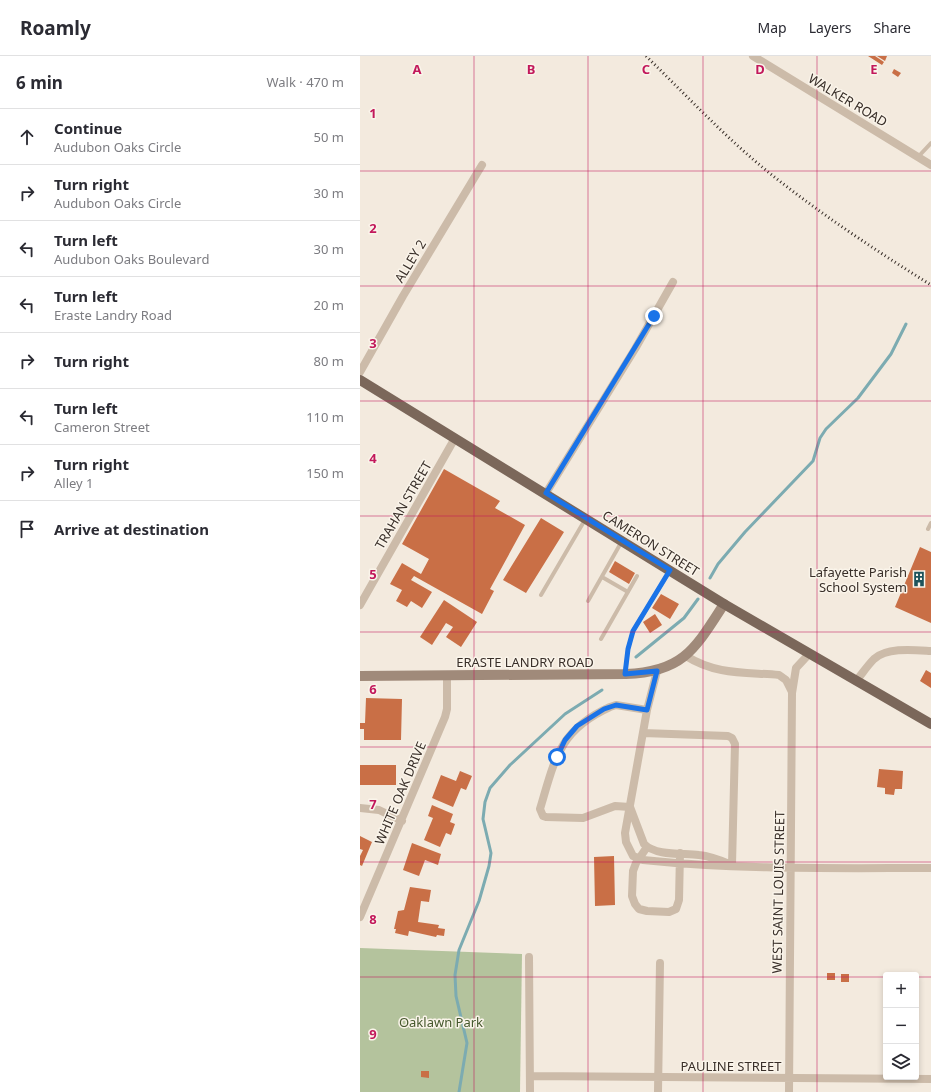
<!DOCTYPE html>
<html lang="en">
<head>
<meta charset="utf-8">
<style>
	:root { --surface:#fff; --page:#f2f2f3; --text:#2b2b33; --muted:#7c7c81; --line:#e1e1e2 }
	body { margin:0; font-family:"Noto Sans",sans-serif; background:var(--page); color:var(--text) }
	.controls { position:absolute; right:12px; bottom:12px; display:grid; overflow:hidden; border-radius:4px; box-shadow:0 2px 6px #0003 }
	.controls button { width:36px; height:36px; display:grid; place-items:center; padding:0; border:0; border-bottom:1px solid var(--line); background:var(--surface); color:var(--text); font:20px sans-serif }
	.stop { position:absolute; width:12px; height:12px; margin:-9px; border:3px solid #1a73e8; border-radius:50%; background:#fff }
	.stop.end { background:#1a73e8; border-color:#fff; box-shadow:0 1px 4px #0008 }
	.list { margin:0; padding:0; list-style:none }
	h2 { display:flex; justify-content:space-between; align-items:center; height:52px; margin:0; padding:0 16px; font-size:17px }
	h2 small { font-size:13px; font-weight:400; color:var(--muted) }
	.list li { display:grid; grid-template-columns:26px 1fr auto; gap:12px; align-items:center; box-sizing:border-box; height:56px; padding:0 16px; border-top:1px solid var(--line) }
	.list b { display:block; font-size:15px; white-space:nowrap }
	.list p { margin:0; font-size:13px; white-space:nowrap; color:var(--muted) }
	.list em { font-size:13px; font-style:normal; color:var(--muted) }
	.icon { flex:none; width:22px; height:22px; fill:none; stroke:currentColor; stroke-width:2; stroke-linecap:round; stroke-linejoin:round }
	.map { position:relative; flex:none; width:571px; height:1036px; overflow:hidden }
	header { display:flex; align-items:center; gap:24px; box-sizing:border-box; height:56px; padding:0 20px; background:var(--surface); border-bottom:1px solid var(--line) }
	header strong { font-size:19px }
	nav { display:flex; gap:22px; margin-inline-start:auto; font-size:14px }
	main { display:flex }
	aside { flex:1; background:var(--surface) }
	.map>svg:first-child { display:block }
</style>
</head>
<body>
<header>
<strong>Roamly</strong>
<nav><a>Map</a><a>Layers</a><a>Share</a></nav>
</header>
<main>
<aside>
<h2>6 min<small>Walk · 470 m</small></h2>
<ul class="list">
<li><svg class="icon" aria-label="ahead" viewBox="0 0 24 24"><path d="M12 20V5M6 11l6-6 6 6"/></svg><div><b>Continue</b><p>Audubon Oaks Circle</p></div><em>50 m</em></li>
<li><svg class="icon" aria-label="right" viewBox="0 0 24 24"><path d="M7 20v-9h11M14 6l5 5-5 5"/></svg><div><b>Turn right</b><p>Audubon Oaks Circle</p></div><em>30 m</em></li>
<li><svg class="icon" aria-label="left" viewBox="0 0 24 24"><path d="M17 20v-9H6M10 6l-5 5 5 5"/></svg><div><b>Turn left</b><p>Audubon Oaks Boulevard</p></div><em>30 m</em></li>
<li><svg class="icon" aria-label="left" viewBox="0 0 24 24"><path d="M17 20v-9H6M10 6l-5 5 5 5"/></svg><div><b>Turn left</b><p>Eraste Landry Road</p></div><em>20 m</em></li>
<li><svg class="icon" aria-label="right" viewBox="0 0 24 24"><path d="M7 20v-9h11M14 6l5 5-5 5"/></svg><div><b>Turn right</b></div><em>80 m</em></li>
<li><svg class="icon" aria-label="left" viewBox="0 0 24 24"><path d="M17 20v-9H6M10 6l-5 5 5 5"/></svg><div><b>Turn left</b><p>Cameron Street</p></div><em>110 m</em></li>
<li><svg class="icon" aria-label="right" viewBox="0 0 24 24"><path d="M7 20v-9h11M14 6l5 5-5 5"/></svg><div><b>Turn right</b><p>Alley 1</p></div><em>150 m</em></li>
<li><svg class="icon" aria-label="arrive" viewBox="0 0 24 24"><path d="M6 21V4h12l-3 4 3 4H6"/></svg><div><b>Arrive at destination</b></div></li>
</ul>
</aside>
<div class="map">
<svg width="571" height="1036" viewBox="0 0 571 1036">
	<rect width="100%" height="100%" fill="#f3eade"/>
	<path fill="#b4c39d" d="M0,892L162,898L160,1036H0Z"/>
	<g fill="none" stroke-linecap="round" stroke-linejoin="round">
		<path stroke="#7cabb1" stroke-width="3" d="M350,522L358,508L385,476L453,405L460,382L466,373L498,342L531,298L546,268
			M276,601L324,562L338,543
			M99,1036L107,987L96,940L95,919L99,894L119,845L129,810L131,797L123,763L125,746L130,732L150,709L205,658L242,634"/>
	</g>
	<path fill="#c96f46" d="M508,0H515L524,6L522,9Z
		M517,0H527L525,5Z
		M534,13L541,17L538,21L532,17Z
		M84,413L140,445L135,452L165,469L130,533L134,535L122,558L54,520L51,524L72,536L62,552L51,545L47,551L36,545L42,534L30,528L42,507L61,518L69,503L42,488Z
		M181,462L204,476L166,537L143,524Z
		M560,491L571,496V567L535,551Z
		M255,505L275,517L269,528L249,516Z
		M301,538L319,548L310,563L292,552Z
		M84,544L117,566L101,591L86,581L93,571L86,567L72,589L60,581Z
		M295,558L302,569L290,577L283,566Z
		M566,614L571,617V632L560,625Z
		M6,642L42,643L41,684H4V673H0V667H5Z
		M0,709H36V729H0Z
		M519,713L543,715L542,733H535L534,739L525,738V732L517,731Z
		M100,715L112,720L106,734L101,732L93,751L72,742L81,719L96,725Z
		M72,749L93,758L90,766L95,768L91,779L86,777L80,791L64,784L73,762L68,760Z
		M0,780L12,786L2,810L0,809V800L3,794L0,793Z
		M52,787L81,798L78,809L65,804L59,820L43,814Z
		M254,800L255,849L235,850L234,801Z
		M50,831L71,834L69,846L61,845L58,866L79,869L78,872L85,873L84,880L77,879L76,881L49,875L48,880L35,877L36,873H34L38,855L44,854Z
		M467,917H475V924H467Z
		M481,918H489V926H481Z
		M61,1015H69V1022L61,1021Z"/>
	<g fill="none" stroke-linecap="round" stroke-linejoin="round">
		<path stroke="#ccbba9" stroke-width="4" d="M558,101L571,87
			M568,473L571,467
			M242,521L268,536
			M181,539L226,462
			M228,545L262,485
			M241,583L277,520
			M265,618L268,593L273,575L309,516"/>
		<path stroke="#ccbba9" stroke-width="8" d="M393,0L571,109
			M0,316L43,240L122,109
			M186,437L275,293L313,226
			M0,549L95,382
			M326,600C356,619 385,616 419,619L426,624L432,636
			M297,615L287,654L265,777L266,786L273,800L283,804C379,814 475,812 571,812
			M496,625C502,618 507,610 514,603C527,591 554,594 571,595
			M283,677L368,680L372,682L375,688L372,809
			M270,751L255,750L223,762L186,761L183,760L180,753C195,703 199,674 250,651L256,649L287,654
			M270,751L284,788C296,800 322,797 339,799C350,800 360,804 369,808
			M0,752L19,754L42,765
			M287,791L276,807L273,815L272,840L275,848L279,853L287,855L309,856L316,853L319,844L320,797
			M0,861L85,661L87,653V619
			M169,901L170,1036
			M170,1020L571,1023
			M298,1036L300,907
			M429,1036L432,637L436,612L449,598"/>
		<path stroke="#a08a7a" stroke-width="10" d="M0,620L266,618C323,616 335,593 364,548"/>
		<path stroke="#7b675a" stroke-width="10" d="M0,324L364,548L571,668"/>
		<path stroke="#392f29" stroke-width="3" stroke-dasharray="1 3" stroke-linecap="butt" d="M286,0C326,39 364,80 407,115C459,157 515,194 571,229"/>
	</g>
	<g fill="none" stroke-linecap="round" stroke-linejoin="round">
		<path stroke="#1a73e8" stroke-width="5" d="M197,701L205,684L217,670L244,653L256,649L287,654L297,615L265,618L268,593L273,575L310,514L186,437L294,260"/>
	</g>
	<path fill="none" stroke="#c2185b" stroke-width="1" stroke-opacity="0.55" d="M114,0V1036M228,0V1036M343,0V1036M457,0V1036M0,115H571M0,230H571M0,345H571M0,460H571M0,576H571M0,691H571M0,806H571M0,921H526M556,921H571"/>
	<defs>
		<g id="building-bare" transform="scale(1.2)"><path d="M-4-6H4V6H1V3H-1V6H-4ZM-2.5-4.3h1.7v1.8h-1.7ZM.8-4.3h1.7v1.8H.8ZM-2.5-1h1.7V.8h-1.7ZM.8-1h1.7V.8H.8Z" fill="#1d535c" stroke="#faf4ea" stroke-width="2.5" paint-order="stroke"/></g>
	</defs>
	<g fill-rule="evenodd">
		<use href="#building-bare" x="559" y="523"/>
	</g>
	<g text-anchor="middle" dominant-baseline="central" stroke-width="3" stroke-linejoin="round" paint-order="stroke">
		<g font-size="13" fill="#392f29" stroke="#faf4ea">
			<text transform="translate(488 44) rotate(31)">WALKER ROAD</text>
			<text transform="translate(50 205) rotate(-59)">ALLEY 2</text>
			<text transform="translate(43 449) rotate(-60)">TRAHAN STREET</text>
			<text transform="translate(291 487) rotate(32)">CAMERON STREET</text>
			<text x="165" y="606">ERASTE LANDRY ROAD</text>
			<text transform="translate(40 737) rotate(-67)">WHITE OAK DRIVE</text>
			<text transform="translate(418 836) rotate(-89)">WEST SAINT LOUIS STREET</text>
			<text x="371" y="1010">PAULINE STREET</text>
		</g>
		<g font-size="13" fill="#392f29" stroke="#faf4ea" text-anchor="end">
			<text x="547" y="516">Lafayette Parish<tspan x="547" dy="15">School System</tspan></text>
		</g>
		<g font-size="13" fill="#45582c" stroke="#faf4ea">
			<text x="81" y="966">Oaklawn Park</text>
		</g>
	</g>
	<g font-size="13" text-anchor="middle" font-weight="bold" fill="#c2185b" stroke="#faf4ea" stroke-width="3" stroke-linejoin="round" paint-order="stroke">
		<text x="57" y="18">A</text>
		<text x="171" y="18">B</text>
		<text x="286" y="18">C</text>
		<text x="400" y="18">D</text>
		<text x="514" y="18">E</text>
		<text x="13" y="62">1</text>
		<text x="13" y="177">2</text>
		<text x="13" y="292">3</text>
		<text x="13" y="407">4</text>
		<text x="13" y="523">5</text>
		<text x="13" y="638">6</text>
		<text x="13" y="753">7</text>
		<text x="13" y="868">8</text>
		<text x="13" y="983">9</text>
	</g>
</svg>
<div class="controls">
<button>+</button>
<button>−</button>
<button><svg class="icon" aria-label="layers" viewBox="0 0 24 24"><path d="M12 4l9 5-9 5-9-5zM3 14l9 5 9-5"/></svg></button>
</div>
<div class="stop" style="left:197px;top:701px"></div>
<div class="stop end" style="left:294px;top:260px"></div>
</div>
</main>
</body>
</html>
